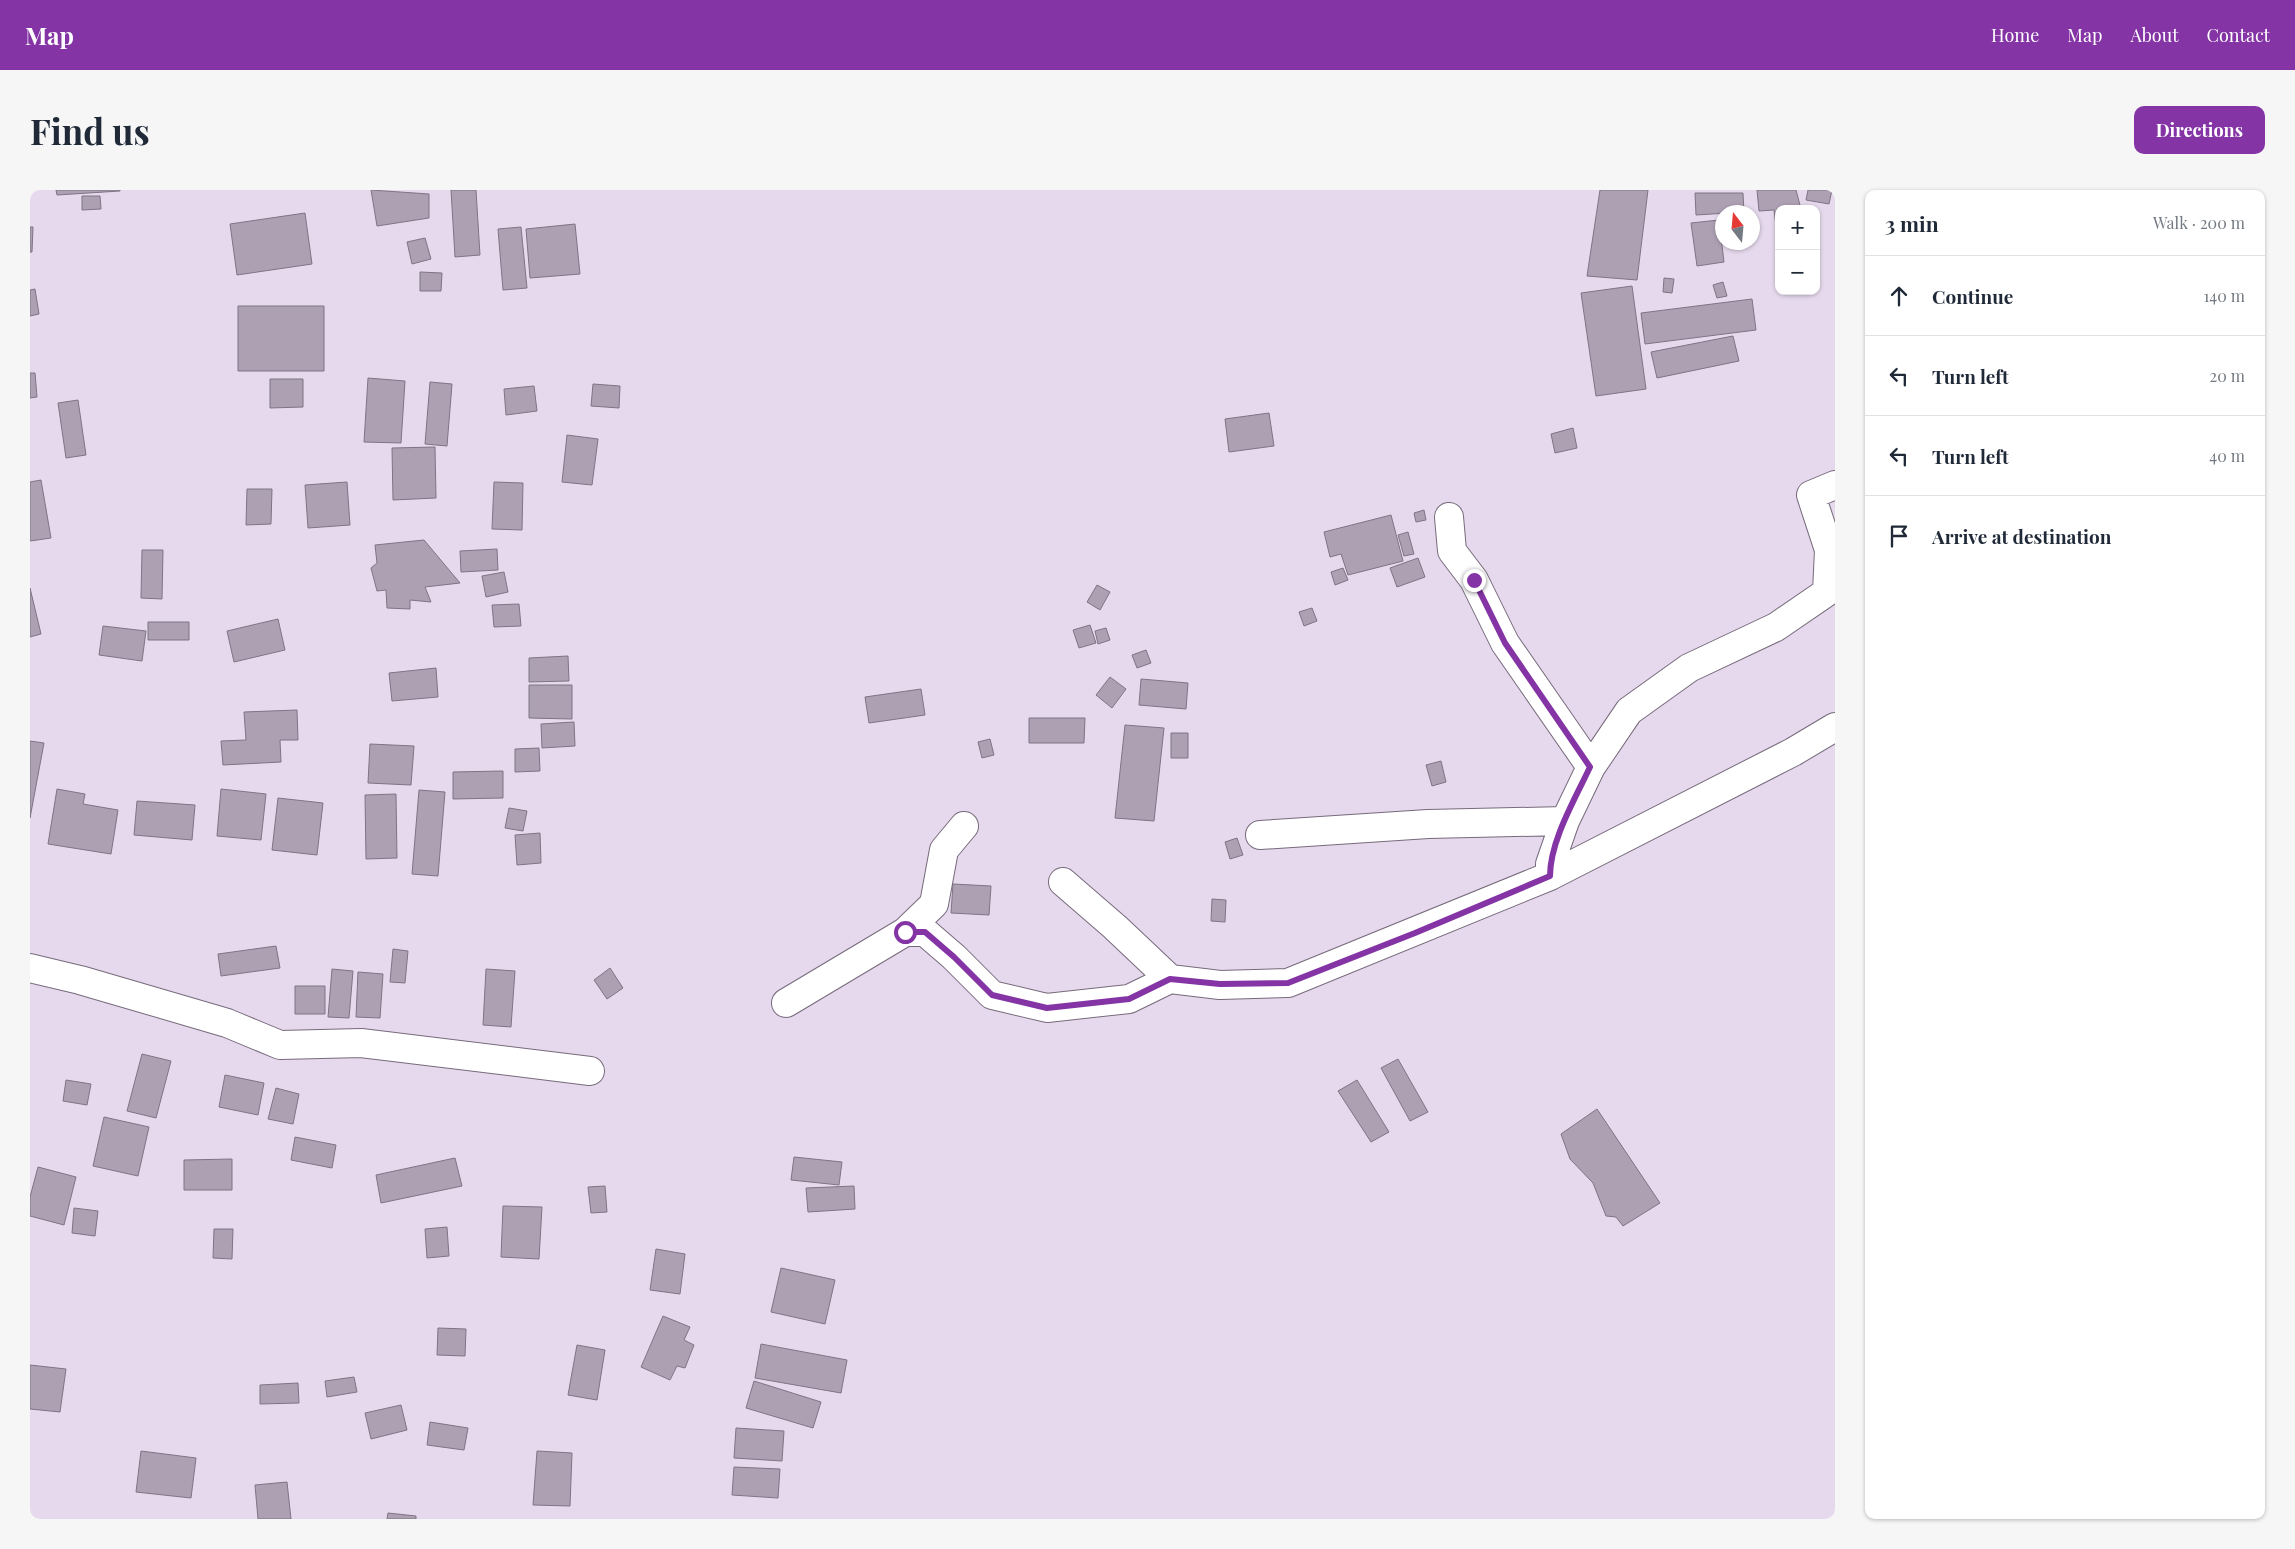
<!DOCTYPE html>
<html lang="en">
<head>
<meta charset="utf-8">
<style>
	:root { --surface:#fff; --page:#f6f6f7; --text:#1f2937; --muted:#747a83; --line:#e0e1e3; --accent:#8434a4 }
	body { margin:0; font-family:"Playfair Display",serif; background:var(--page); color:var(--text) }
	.controls { position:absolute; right:15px; top:15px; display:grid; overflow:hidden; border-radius:10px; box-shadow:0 1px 4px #0004 }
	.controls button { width:45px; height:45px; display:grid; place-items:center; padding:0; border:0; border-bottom:1px solid var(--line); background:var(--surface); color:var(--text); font:25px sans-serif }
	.compass { position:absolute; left:1685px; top:15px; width:45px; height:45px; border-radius:50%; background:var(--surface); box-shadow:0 1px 4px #0004; rotate:344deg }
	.stop { position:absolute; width:15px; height:15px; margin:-11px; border:4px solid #8434a4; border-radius:50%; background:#fff }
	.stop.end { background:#8434a4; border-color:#fff; box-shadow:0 1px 5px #0008 }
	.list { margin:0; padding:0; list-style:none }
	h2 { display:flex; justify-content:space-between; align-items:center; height:65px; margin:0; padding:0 20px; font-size:21px }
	h2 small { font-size:16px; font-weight:400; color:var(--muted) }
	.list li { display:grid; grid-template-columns:32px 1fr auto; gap:15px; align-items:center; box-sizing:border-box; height:80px; padding:0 20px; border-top:1px solid var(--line) }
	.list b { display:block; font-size:19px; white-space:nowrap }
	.list em { font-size:16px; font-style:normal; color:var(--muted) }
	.icon { flex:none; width:28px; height:28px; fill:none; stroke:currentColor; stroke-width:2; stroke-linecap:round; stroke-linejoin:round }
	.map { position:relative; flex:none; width:1805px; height:1329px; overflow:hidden; border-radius:10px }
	header { display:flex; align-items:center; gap:30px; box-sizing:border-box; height:70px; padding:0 25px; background:var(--accent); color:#fff }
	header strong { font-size:24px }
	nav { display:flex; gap:28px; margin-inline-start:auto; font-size:18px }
	.intro { display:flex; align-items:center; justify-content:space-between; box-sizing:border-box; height:120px; padding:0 30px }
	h1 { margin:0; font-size:35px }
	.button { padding:12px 22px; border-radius:10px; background:var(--accent); color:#fff; font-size:18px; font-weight:700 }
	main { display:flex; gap:30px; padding:0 30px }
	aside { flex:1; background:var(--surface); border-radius:10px; box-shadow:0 1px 4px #0004 }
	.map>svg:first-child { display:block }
</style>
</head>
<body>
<header>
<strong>Map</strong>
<nav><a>Home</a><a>Map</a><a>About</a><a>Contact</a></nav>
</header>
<div class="intro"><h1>Find us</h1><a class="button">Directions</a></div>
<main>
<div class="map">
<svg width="1805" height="1329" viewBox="0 0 1805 1329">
	<rect width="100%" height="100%" fill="#e6d9ed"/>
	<path fill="#ada0b3" stroke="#7f7385" d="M26,0H90V1L27,5Z
		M341,0L399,4V28L347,36Z
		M421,0H446L450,65L425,67Z
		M1570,0H1618L1607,90L1557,86Z
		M1727,0H1766L1771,19H1749V43H1747L1744,20L1729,21Z
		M1778,0H1802L1799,14L1776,10Z
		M1665,3H1713L1714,22L1666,25Z
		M52,6H70L71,19L52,20Z
		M275,23L282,74L207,85L200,34Z
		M1689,30L1694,72L1667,76L1661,33Z
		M545,34L550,84L500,88L496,39Z
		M0,37H3L2,62H0Z
		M491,37L497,98L473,100L468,39Z
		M395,48L401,69L382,74L377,52Z
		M390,82L412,83L411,101H390Z
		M1634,88L1644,89L1642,103L1633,102Z
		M1693,92L1697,106L1687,108L1683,95Z
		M1602,96L1616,199L1566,206L1551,103Z
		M5,99L9,124L0,126V100Z
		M1722,109L1726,140L1615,154L1611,123Z
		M208,116H294V181H208Z
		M1703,146L1709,171L1627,188L1621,162Z
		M0,183H5L7,207L0,208Z
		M338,188L375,191L371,253L334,252Z
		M240,189H273V217L240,218Z
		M400,192L422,194L417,256L395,254Z
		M563,194L590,196L589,218L561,216Z
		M504,196L507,221L476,225L474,199Z
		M48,210L56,265L36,268L28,213Z
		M1239,223L1244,256L1199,262L1195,229Z
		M1543,238L1547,258L1525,263L1521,244Z
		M537,245L568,249L562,295L532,292Z
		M405,257L406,308L363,310L362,258Z
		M11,290L21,348L0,351V292Z
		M317,292L320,335L278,338L275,295Z
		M464,292L493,293L492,340L462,339Z
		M217,299H242L241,334L216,335Z
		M1394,320L1396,330L1386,332L1384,323Z
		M1361,325L1373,371L1318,385L1311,364L1300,367L1294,342Z
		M1378,342L1384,364L1374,366L1368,345Z
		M394,350L430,393L395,397L401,412L380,410V419L357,418L356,400L347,401L341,378L347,373L345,355Z
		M467,359L468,380L431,382L430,361Z
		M112,360H133L132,409L111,408Z
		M1388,368L1395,387L1367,397L1360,378Z
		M1313,378L1318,390L1305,395L1301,382Z
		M474,382L478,402L456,407L452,386Z
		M1067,395L1080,402L1070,420L1057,412Z
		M0,398L11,444L0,447Z
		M489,414L491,436L464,437L462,415Z
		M1282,418L1287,431L1274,436L1269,422Z
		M248,429L255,460L204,472L197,441Z
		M118,432H159V450H118Z
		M1060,435L1066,453L1049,458L1043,440Z
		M73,436L116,441L112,471L69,465Z
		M1076,438L1080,450L1068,454L1065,441Z
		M1116,460L1121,473L1107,478L1102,465Z
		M538,466L539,491L499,492V468Z
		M406,478L408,507L362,511L359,483Z
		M1080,487L1096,499L1082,518L1066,505Z
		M1111,489L1158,493L1156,519L1109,515Z
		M499,495H542V529L499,528Z
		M891,499L895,525L839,533L835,507Z
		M267,520L268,550H250L251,572L193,575L191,551L216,550L214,522Z
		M999,528H1055L1054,553H999Z
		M544,532L545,556L512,558L511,534Z
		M1095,535L1134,538L1124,631L1085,628Z
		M1141,543H1158V568H1141Z
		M960,549L964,565L952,568L948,552Z
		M0,551L14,553L0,628Z
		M340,554L384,556L381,595L338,593Z
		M509,558L510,581L485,582V559Z
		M1411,571L1416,592L1402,596L1396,575Z
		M473,581V608L423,609V582Z
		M27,599L55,604L53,614L88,620L81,664L18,654Z
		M191,599L236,604L231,650L187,646Z
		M389,600L415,602L408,686L382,684Z
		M366,604L367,668L336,669L335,605Z
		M248,608L293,613L287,665L242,660Z
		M107,611L165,615L162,650L104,645Z
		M479,618L497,621L493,641L475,638Z
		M510,643L511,673L487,675L485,645Z
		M1207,648L1213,665L1200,669L1195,652Z
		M923,694L961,696L959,725L921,723Z
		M1182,709L1196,710L1195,732L1181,731Z
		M246,756L250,778L191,786L188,764Z
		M363,759L378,761L375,793L360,792Z
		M580,778L593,798L577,809L564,790Z
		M302,779L323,781L319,828L298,827Z
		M456,779L485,781L481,837L453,835Z
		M328,782L353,784L350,828L326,827Z
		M265,796H295V824H265Z
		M112,864L141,871L126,928L97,921Z
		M1368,869L1398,922L1380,931L1351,878Z
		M195,885L234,893L228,925L189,917Z
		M36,890L61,894L57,915L33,911Z
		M1327,890L1359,942L1341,952L1308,901Z
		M246,898L269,904L263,934L238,929Z
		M1567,919L1630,1013L1593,1036L1586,1027L1576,1026L1563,993L1540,969L1531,944Z
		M74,927L119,937L108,986L63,976Z
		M265,947L306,955L302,978L261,970Z
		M764,967L812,972L809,995L761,990Z
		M425,968L432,996L351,1013L346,985Z
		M202,969V1000H154V970Z
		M8,977L46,987L34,1035L0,1026V1007Z
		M575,996L577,1022L561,1023L558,997Z
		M824,996L825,1019L778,1022L776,998Z
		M473,1016L512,1017L509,1069L471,1067Z
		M44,1018L68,1021L65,1046L42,1043Z
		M417,1037L419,1066L397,1068L395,1039Z
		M184,1039H203L202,1069L183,1068Z
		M626,1059L655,1064L650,1104L620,1100Z
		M751,1078L805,1090L795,1134L741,1122Z
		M633,1126L660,1137L654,1150L664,1155L655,1178L647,1176L640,1190L611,1177Z
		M408,1138L436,1139L435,1166L407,1165Z
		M731,1154L817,1170L811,1203L725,1188Z
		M547,1155L575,1160L567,1210L538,1205Z
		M0,1175L36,1179L30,1222L0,1219Z
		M324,1187L327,1202L297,1207L295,1191Z
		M724,1191L791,1212L783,1238L716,1218Z
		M268,1193L269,1213L230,1214V1195Z
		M371,1215L377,1240L341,1249L335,1223Z
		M400,1232L438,1238L434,1260L397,1255Z
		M706,1238L754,1241L752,1271L704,1268Z
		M111,1261L166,1268L161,1308L106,1302Z
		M507,1261L542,1263L540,1316L503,1315Z
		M704,1277L750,1279L748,1308L702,1305Z
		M257,1292L261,1329H228L225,1295Z
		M358,1323L386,1326V1329H357Z"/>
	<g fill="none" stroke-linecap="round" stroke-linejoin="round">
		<g stroke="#766a7b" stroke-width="30">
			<path id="minor" d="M1805,295L1781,305L1799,360L1797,402L1746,437L1659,478L1599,521L1561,577L1535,631L1520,674V686L1763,562L1805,537
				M1419,327L1422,361L1444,390L1475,453L1561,577
				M1230,645L1398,634L1535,631
				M1033,692L1085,737L1140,789L1190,795L1258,793L1520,686
				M875,742H895L924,767L962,805L1017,818L1099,809L1140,789
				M0,778L50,790L197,833L250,855L331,853L560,881
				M756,813L875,742L904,714L914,660L934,636"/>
		</g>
		<use href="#minor" stroke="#fff" stroke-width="28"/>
	</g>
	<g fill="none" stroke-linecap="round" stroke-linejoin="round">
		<path stroke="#8434a4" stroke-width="6" d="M875,742H895L924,767L962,805L1017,818L1099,809L1140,789L1190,794L1258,793L1385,743L1520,686C1520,651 1545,609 1560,577L1475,453L1444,390"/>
	</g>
</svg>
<div class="controls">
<button>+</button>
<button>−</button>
</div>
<svg class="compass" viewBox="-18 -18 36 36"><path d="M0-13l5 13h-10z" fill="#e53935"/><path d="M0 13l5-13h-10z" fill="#747a83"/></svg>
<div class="stop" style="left:875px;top:742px"></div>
<div class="stop end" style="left:1444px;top:390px"></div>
</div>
<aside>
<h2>3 min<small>Walk · 200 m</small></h2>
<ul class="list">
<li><svg class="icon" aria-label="ahead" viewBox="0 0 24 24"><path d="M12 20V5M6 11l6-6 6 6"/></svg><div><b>Continue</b></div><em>140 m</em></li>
<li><svg class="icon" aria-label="left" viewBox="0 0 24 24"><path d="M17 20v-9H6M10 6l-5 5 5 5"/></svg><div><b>Turn left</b></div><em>20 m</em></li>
<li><svg class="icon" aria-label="left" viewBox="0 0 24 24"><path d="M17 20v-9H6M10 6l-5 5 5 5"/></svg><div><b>Turn left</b></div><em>40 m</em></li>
<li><svg class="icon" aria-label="arrive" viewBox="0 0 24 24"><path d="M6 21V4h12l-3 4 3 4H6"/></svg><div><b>Arrive at destination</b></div></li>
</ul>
</aside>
</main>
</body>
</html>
